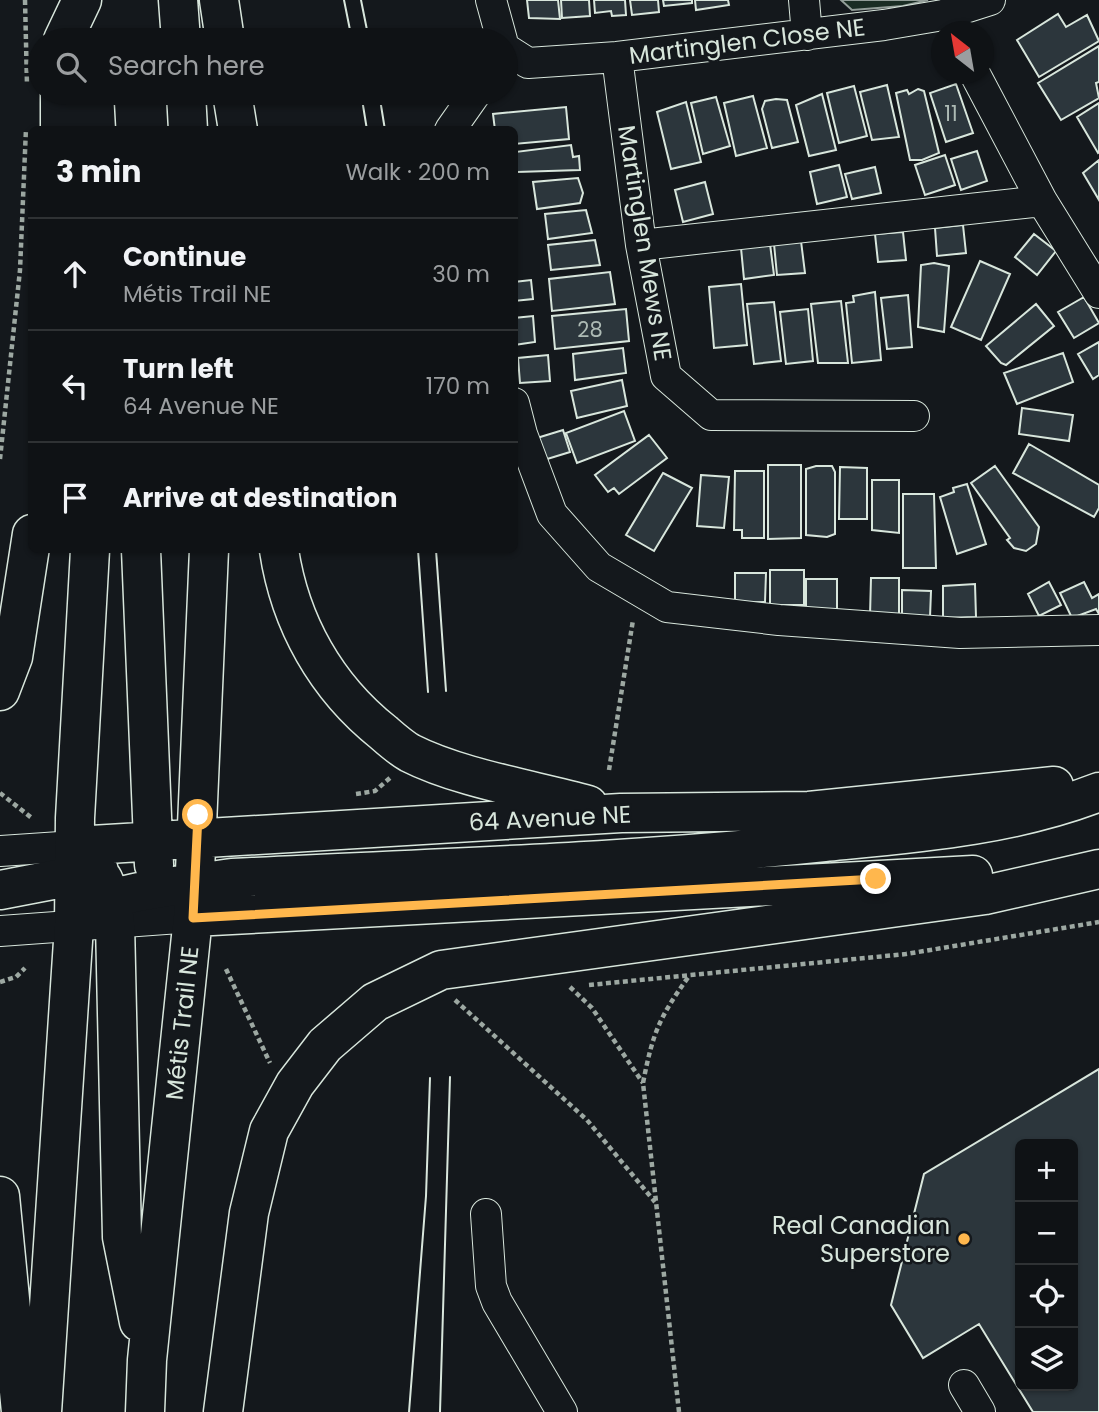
<!DOCTYPE html>
<html lang="en">
<head>
<meta charset="utf-8">
<style>
	:root { --surface:#0f1215; --page:#181b1e; --text:#f1f3f6; --muted:#9b9ea0; --line:#2f3234 }
	body { margin:0; font-family:Poppins,sans-serif; background:var(--page); color:var(--text) }
	.controls { position:absolute; right:21px; bottom:21px; display:grid; overflow:hidden; border-radius:10px; box-shadow:0 2px 5px #0004 }
	.controls button { width:63px; height:63px; display:grid; place-items:center; padding:0; border:0; border-bottom:2px solid var(--line); background:var(--surface); color:var(--text); font:35px sans-serif }
	.compass { position:absolute; left:931px; top:21px; width:63px; height:63px; border-radius:50%; background:var(--surface); box-shadow:0 2px 5px #0004; rotate:329deg }
	.stop { position:absolute; width:21px; height:21px; margin:-16px; border:5px solid #ffb74d; border-radius:50%; background:#fff }
	.stop.end { background:#ffb74d; border-color:#fff; box-shadow:0 2px 7px #0008 }
	.list { margin:0; padding:0; list-style:none }
	h2 { display:flex; justify-content:space-between; align-items:center; height:91px; margin:0; padding:0 28px; font-size:30px }
	h2 small { font-size:23px; font-weight:400; color:var(--muted) }
	.list li { display:grid; grid-template-columns:46px 1fr auto; gap:21px; align-items:center; box-sizing:border-box; height:112px; padding:0 28px; border-top:2px solid var(--line) }
	.list b { display:block; font-size:26px; white-space:nowrap }
	.list p { margin:0; font-size:23px; white-space:nowrap; color:var(--muted) }
	.list em { font-size:23px; font-style:normal; color:var(--muted) }
	.icon { flex:none; width:38px; height:38px; fill:none; stroke:currentColor; stroke-width:2; stroke-linecap:round; stroke-linejoin:round }
	.map { position:relative; flex:none; width:1099px; height:1412px; overflow:hidden }
	.search { position:absolute; background:var(--surface); box-shadow:0 2px 5px #0004; left:28px; top:28px; width:490px; height:77px; display:flex; align-items:center; gap:18px; box-sizing:border-box; padding:0 24px; border-radius:38px; color:var(--muted); font-size:26px }
	.panel { position:absolute; background:var(--surface); box-shadow:0 2px 5px #0004; left:28px; top:126px; width:490px; height:427px; border-radius:10px }
	.map>svg:first-child { display:block }
</style>
</head>
<body>
<div class="map">
<svg width="1099" height="1412" viewBox="0 0 1099 1412">
	<rect width="100%" height="100%" fill="#14181c"/>
	<path fill="#1a2d24" stroke="#939e99" stroke-width="2" d="M841,0H928L903,6L852,10Z"/>
	<path fill="#2c363c" stroke="#d8e6dc" stroke-width="2" fill-rule="evenodd" d="M527,0H558L560,19L529,18Z
		M561,0H589L590,16L562,18Z
		M594,0H625L626,15L612,16L611,11L595,13Z
		M630,0H658L659,12L632,15Z
		M663,0H692V3L664,6Z
		M695,0H728L729,5L696,10Z
		M1058,14L1066,27L1087,15L1099,41L1039,77L1017,40Z
		M1099,46V82L1096,83L1099,98L1061,120L1038,83Z
		M956,84L973,133L946,142L930,93Z
		M887,85L899,137L872,140L860,92Z
		M854,86L867,136L839,143L827,93Z
		M918,89L924,91L939,153L922,160H910L896,93L907,90L909,94Z
		M822,94L836,150L809,156L796,105Z
		M753,96L767,148L736,156L724,103Z
		M716,97L730,146L703,154L691,103Z
		M776,99L787,100L798,142L772,148L762,109L765,101Z
		M686,102L701,162L671,169L657,112Z
		M1099,103V152L1098,153L1077,117Z
		M566,107L569,139L514,144V130H495L493,114Z
		M571,145L573,157L579,156L580,170L517,172L515,152Z
		M977,151L987,181L961,190L951,159Z
		M945,155L955,185L925,195L915,165Z
		M1099,160V200L1083,173Z
		M839,165L847,197L817,204L810,172Z
		M875,167L881,193L852,199L845,174Z
		M578,178L583,193L580,203L537,209L533,182Z
		M705,182L713,214L683,222L675,190Z
		M586,210L592,233L548,239L545,214Z
		M963,225L966,253L937,256L935,228Z
		M903,232L906,260L878,262L875,234Z
		M1034,234L1056,251L1037,275L1015,257Z
		M595,240L600,265L551,270L548,245Z
		M801,241L805,273L777,275L774,244Z
		M770,244L774,275L744,279L741,248Z
		M980,261L1010,274L981,340L951,327Z
		M934,263L949,266L944,332L918,327L921,265Z
		M610,272L615,304L552,311L549,279Z
		M531,280L533,299L514,301V282Z
		M741,284L747,345L714,348L709,287Z
		M875,292L881,360L852,363L846,303L854,302L853,296Z
		M908,295L912,347L887,349L881,298Z
		M1084,297L1099,323L1074,338L1058,312Z
		M841,301L848,363H818L811,304Z
		M774,302L781,361L754,364L747,304Z
		M1036,304L1054,326L1006,365L1001,363L986,346Z
		M626,309L629,341L555,349L552,316Z
		M808,309L813,361L786,364L780,312Z
		M533,316L535,342L514,345V318Z
		M1099,342V375L1093,379L1078,354Z
		M623,348L626,373L575,380L573,354Z
		M1063,353L1073,382L1017,404L1004,373Z
		M548,355L550,381L520,383L518,358Z
		M622,380L627,406L577,418L571,391Z
		M1022,408L1073,415L1069,441L1019,434Z
		M624,411L635,441L577,463L566,433Z
		M563,430L570,452L544,460L537,438Z
		M649,435L667,458L619,494L614,488L608,492L595,475Z
		M1029,444L1099,485V508L1094,517L1013,473Z
		M768,465H801V538L768,539Z
		M816,466H832L835,472V534L827,537L806,535V469Z
		M995,466L1039,527L1036,544L1026,551L1014,548L1007,540L1010,538L971,483Z
		M840,467L867,468V519H839Z
		M735,471H764V538H742V530H734Z
		M663,473L692,488L654,551L626,535Z
		M701,475L729,477L724,528L697,526Z
		M872,480H899V533L872,530Z
		M967,484L986,544L957,554L940,497L954,492L953,488Z
		M903,494H934L936,568H903Z
		M770,570H804V605H770Z
		M735,573H766L765,602L735,603Z
		M871,578H899V616H870Z
		M806,579H837V612H806Z
		M1049,582L1061,605L1039,616L1028,594Z
		M1084,582L1092,598L1099,594V614L1096,609L1072,618L1060,593Z
		M975,584L976,617L943,618V586Z
		M902,590L931,591L930,617H902Z
		M1099,1069V1412H1033L979,1324L923,1358L891,1305L924,1174ZM1020,1144H1073V1386H1020Z"/>
	<g fill="none" stroke-linecap="round" stroke-linejoin="round">
		<g stroke="#d8e6dc" stroke-width="32">
			<path id="minor" d="M491,0L502,40
				M804,0L807,35
				M506,49L528,63L617,57L884,25L943,15L990,0
				M617,57L641,245L666,376L711,415L914,416
				M975,74L1042,201L1099,293
				M450,130L476,93
				M641,245L1042,201
				M514,403L522,434L552,514L599,567L667,607L779,620L960,633L1099,630
				M0,851L75,846
				M0,931L193,917
				M486,1214L491,1286L497,1302L562,1412
				M964,1385L980,1412"/>
		</g>
		<g stroke="#d8e6dc" stroke-width="41">
			<path id="major" d="M178,0L181,40
				M219,0L225,40
				M63,40L82,0
				M60,93V130
				M94,93L96,130
				M186,93L188,130
				M232,93L238,130
				M141,550L154,865
				M279,550C290,623 326,687 384,733C392,740 401,748 410,753C459,778 534,790 588,805
				M0,691L13,657L32,534
				M75,846L621,813L809,811L1054,786
				M103,879L112,900L115,923L122,1237L139,1322
				M0,890L99,871
				M193,917L973,875
				M74,926C80,920 87,912 94,907C120,890 200,883 232,878C429,868 628,863 824,842C917,833 1012,826 1099,792
				M0,1196L21,1412
				M42,1412L74,926L75,818L90,550
				M145,1412L147,1360L193,917L209,550
				M223,1412L249,1213L269,1131L295,1084L325,1045L375,1002L441,970L985,895L1099,869"/>
		</g>
		<path stroke="#9da8a2" stroke-width="4.5" stroke-dasharray="5 3.5" stroke-linecap="butt" d="M25,0L27,85
			M0,459L20,270L26,129
			M609,770L633,620
			M0,793L33,819
			M356,794L375,791L391,777
			M226,969L270,1063
			M0,982L16,977L25,968
			M589,985L906,954L1099,922
			M570,987L592,1008L643,1083
			M455,1000L587,1120L655,1202
			M679,1412L643,1083C653,1032 659,1018 689,976"/>
		<use href="#minor" stroke="#14181c" stroke-width="30"/>
		<use href="#major" stroke="#14181c" stroke-width="38"/>
		<path stroke="#d8e6dc" stroke-width="2" d="M344,0L352,40
			M361,0L369,40
			M361,93L367,130
			M379,93L385,130
			M418,550L428,692
			M436,550L446,691
			M409,1412L426,1196L430,1078
			M440,1412L450,1077"/>
	</g>
	<g fill="none" stroke-linecap="round" stroke-linejoin="round">
		<path stroke="#ffb74d" stroke-width="9" d="M198,815L193,918L876,879"/>
	</g>
	<circle fill="#ffb74d" stroke="#14181c" stroke-width="2.5" cx="964" cy="1239" r="7"/>
	<g text-anchor="middle" dominant-baseline="central" stroke-width="5" stroke-linejoin="round" paint-order="stroke">
		<g font-size="21" fill="#adbab4">
			<text x="951" y="113">11</text>
			<text x="590" y="329">28</text>
		</g>
		<g font-size="24" fill="#d8e6dc" stroke="#14181c">
			<text transform="translate(747 41) rotate(-7)">Martinglen Close NE</text>
			<text transform="translate(645 243) rotate(81)">Martinglen Mews NE</text>
			<text transform="translate(550 818) rotate(-3)">64 Avenue NE</text>
			<text transform="translate(182 1023) rotate(-84)">Métis Trail NE</text>
		</g>
		<g font-size="24" fill="#d8e6dc" stroke="#14181c" text-anchor="end">
			<text x="950" y="1225">Real Canadian<tspan x="950" dy="28">Superstore</tspan></text>
		</g>
	</g>
</svg>
<div class="controls">
<button>+</button>
<button>−</button>
<button><svg class="icon" aria-label="locate" viewBox="0 0 24 24"><circle cx="12" cy="12" r="6"/><path d="M12 2v4M12 18v4M2 12h4M18 12h4"/></svg></button>
<button><svg class="icon" aria-label="layers" viewBox="0 0 24 24"><path d="M12 4l9 5-9 5-9-5zM3 14l9 5 9-5"/></svg></button>
</div>
<svg class="compass" viewBox="-18 -18 36 36"><path d="M0-13l5 13h-10z" fill="#e53935"/><path d="M0 13l5-13h-10z" fill="#9b9ea0"/></svg>
<div class="stop" style="left:198px;top:815px"></div>
<div class="stop end" style="left:876px;top:879px"></div>
<div class="search"><svg class="icon" aria-label="search" viewBox="0 0 24 24"><circle cx="10" cy="10" r="6"/><path d="M15 15l6 6"/></svg>Search here</div>
<section class="panel">
<h2>3 min<small>Walk · 200 m</small></h2>
<ul class="list">
<li><svg class="icon" aria-label="ahead" viewBox="0 0 24 24"><path d="M12 20V5M6 11l6-6 6 6"/></svg><div><b>Continue</b><p>Métis Trail NE</p></div><em>30 m</em></li>
<li><svg class="icon" aria-label="left" viewBox="0 0 24 24"><path d="M17 20v-9H6M10 6l-5 5 5 5"/></svg><div><b>Turn left</b><p>64 Avenue NE</p></div><em>170 m</em></li>
<li><svg class="icon" aria-label="arrive" viewBox="0 0 24 24"><path d="M6 21V4h12l-3 4 3 4H6"/></svg><div><b>Arrive at destination</b></div></li>
</ul>
</section>
</div>
</body>
</html>
